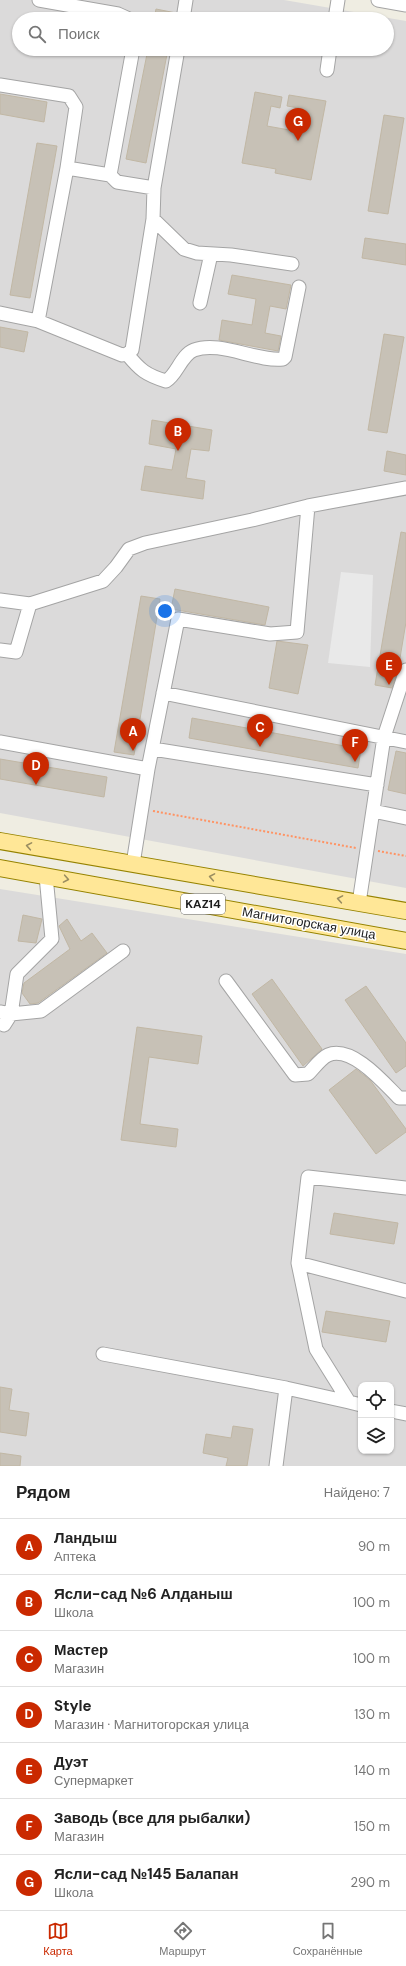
<!DOCTYPE html>
<html lang="ru">
<head>
<meta charset="utf-8">
<style>
	:root { --surface:#fff; --page:#f2f2f2; --text:#222; --muted:#767676; --line:#e0e0e0; --accent:#ca2900 }
	body { margin:0; font-family:"DM Sans",sans-serif; background:var(--page); color:var(--text) }
	.controls { position:absolute; right:12px; bottom:12px; display:grid; overflow:hidden; border-radius:8px; box-shadow:0 1px 3px #0004 }
	.controls button { width:36px; height:36px; display:grid; place-items:center; padding:0; border:0; border-bottom:1px solid var(--line); background:var(--surface); color:var(--text); font:20px sans-serif }
	.you { position:absolute; left:165px; top:611px; width:14px; height:14px; margin:-10px; border:3px solid #fff; border-radius:50%; background:#1a73e8; box-shadow:0 0 0 6px #1a73e833 }
	.badge { display:grid; place-items:center; width:26px; height:26px; border-radius:50%; background:var(--accent); color:#fff; font-size:13px; font-weight:700 }
	.pin { position:absolute; translate:-50% -33px; filter:drop-shadow(0 1px 2px #0008) }
	.pin::after { content:''; position:absolute; top:21px; width:14px; height:12px; background:inherit; clip-path:polygon(0 0,100% 0,50% 100%) }
	.list { margin:0; padding:0; list-style:none }
	h2 { display:flex; justify-content:space-between; align-items:center; height:52px; margin:0; padding:0 16px; font-size:17px }
	h2 small { font-size:13px; font-weight:400; color:var(--muted) }
	.list li { display:grid; grid-template-columns:26px 1fr auto; gap:12px; align-items:center; box-sizing:border-box; height:56px; padding:0 16px; border-top:1px solid var(--line) }
	.list b { display:block; font-size:15px; white-space:nowrap }
	.list p { margin:0; font-size:13px; white-space:nowrap; color:var(--muted) }
	.list em { font-size:13px; font-style:normal; color:var(--muted) }
	.icon { flex:none; width:22px; height:22px; fill:none; stroke:currentColor; stroke-width:2; stroke-linecap:round; stroke-linejoin:round }
	.map { position:relative; flex:none; width:406px; height:1466px; overflow:hidden }
	.search { position:absolute; background:var(--surface); box-shadow:0 1px 3px #0004; left:12px; right:12px; top:12px; height:44px; display:flex; align-items:center; gap:10px; box-sizing:border-box; padding:0 14px; border-radius:22px; color:var(--muted); font-size:15px }
	.sheet { height:444px; background:var(--surface) }
	nav { display:flex; justify-content:space-around; align-items:center; box-sizing:border-box; height:56px; border-top:1px solid var(--line); background:var(--surface); font-size:11px; color:var(--muted) }
	nav a { display:grid; justify-items:center; gap:2px }
	nav .on { color:var(--accent) }
	.map>svg:first-child { display:block }
</style>
</head>
<body>
<div class="map">
<svg width="406" height="1466" viewBox="0 0 406 1466">
	<rect width="100%" height="100%" fill="#efede2"/>
	<path fill="#dbdada" fill-rule="evenodd" d="M0,0H284L406,21V888L0,813ZM19,19H387V49H19Z
		M0,889L406,954V1466H0ZM361,1385H391V1451H361Z"/>
	<path fill="#e9e9e9" d="M341,572L373,575L370,667L328,663Z"/>
	<path fill="#c7c1b6" stroke="#c1b7a4" d="M156,9L176,13L175,19H154Z
		M148,49H168L146,163L126,159Z
		M255,92L282,97L280,108L271,106L267,126L295,131L299,108L287,106L289,95L326,101L311,180L275,173L276,169L242,163Z
		M0,94L47,102L44,122L0,114Z
		M384,115L404,118L388,214L368,211Z
		M37,143L57,146L30,298L10,295Z
		M365,238L406,244V265L362,258Z
		M232,275L291,285L286,309L270,306L265,333L281,336L278,351L219,340L222,320L252,325L256,299L228,294Z
		M0,327L28,332L24,352L0,347Z
		M384,334L404,337L387,433L368,430Z
		M152,420L212,430L209,451L191,449L186,478L205,481L203,499L141,490L145,466L172,470L176,449L149,444Z
		M387,451L406,455V475L384,471Z
		M401,532L406,533V622L398,670L392,688L375,685Z
		M175,589L269,607L265,625L171,609Z
		M141,596L160,599L134,755L114,752Z
		M277,641L308,645L298,694L269,688Z
		M192,718L361,749L358,768L189,738Z
		M396,751L406,753V794L388,790Z
		M0,759L107,777L104,797L0,779Z
		M23,915L42,919L36,943L18,941Z
		M67,919L81,941L92,933L107,953L38,1003L30,1004L22,993L24,983L70,949L59,926Z
		M272,979L322,1049L303,1066L252,994Z
		M366,986L406,1043V1066L396,1073L345,1000Z
		M137,1027L202,1036L198,1064L149,1057L140,1124L178,1129L176,1147L121,1140Z
		M356,1069L370,1080L406,1129V1132L376,1154L329,1090Z
		M334,1213L398,1223L394,1244L330,1234Z
		M326,1311L390,1321L386,1342L322,1332Z
		M0,1387L12,1389L9,1410L29,1413L26,1436L0,1432Z
		M233,1426L253,1429L247,1466H226L228,1458L203,1453L206,1434L231,1438Z
		M0,1453L21,1456L20,1466H0Z"/>
	<g fill="none" stroke-linecap="round" stroke-linejoin="round">
		<g stroke="#a4a4a4" stroke-width="15">
			<path id="minor" d="M39,0L118,14L129,19
				M378,0L406,5
				M183,19L186,0
				M335,19L338,0
				M133,49L110,175L117,182L154,188L178,49
				M327,70L330,49
				M0,85L69,96L76,107L67,168L110,175
				M153,219L154,188
				M200,303L211,254
				M0,313L38,321L122,355L127,354L132,350L153,219L184,249L197,253L231,255L292,264
				M38,321L67,168
				M127,354C140,370 146,375 166,381C177,375 181,355 194,350C220,340 256,362 283,359L285,357L299,287
				M308,506L406,488
				M0,600L30,604L16,652L0,650
				M163,693L406,742
				M0,742L148,769L178,619L270,634L297,632L308,506L252,520L145,543L129,549L116,567L103,581L30,604
				M153,749L377,785
				M373,811L406,818
				M133,864L148,769
				M359,903L384,737L406,670
				M226,981L295,1075L308,1074C313,1069 321,1058 328,1055C352,1045 384,1083 399,1098H406
				M0,1012L11,1014L17,974L52,939L46,876
				M4,1025L11,1014L41,1011L123,951
				M298,1263L308,1177L406,1188
				M103,1354L286,1388
				M361,1405L349,1402L316,1349L298,1263L406,1291
				M391,1411L406,1414
				M276,1466L286,1388L349,1402"/>
		</g>
		<g stroke="#968300" stroke-width="18">
			<path id="major" d="M0,841L406,911
				M0,868L406,941"/>
		</g>
		<path stroke="#ff9363" stroke-width="2" stroke-dasharray="2 2" stroke-linecap="butt" d="M153,811L356,848
			M378,851L406,856"/>
		<use href="#minor" stroke="#fff" stroke-width="13"/>
		<use href="#major" stroke="#ffe797" stroke-width="16"/>
	</g>
	<defs><path id="oneway-chevron" d="M-2-3.5L2.5 0L-2 3.5" fill="none" stroke-width="1.6" stroke-linecap="round" stroke-linejoin="round"/></defs>
	<g stroke="#998c60">
		<use href="#oneway-chevron" transform="translate(29 846) rotate(-170)"/>
		<use href="#oneway-chevron" transform="translate(212 877) rotate(-170)"/>
		<use href="#oneway-chevron" transform="translate(66 879) rotate(10)"/>
		<use href="#oneway-chevron" transform="translate(340 899) rotate(-170)"/>
	</g>
	<g text-anchor="middle" dominant-baseline="central" stroke-width="3" stroke-linejoin="round" paint-order="stroke">
		<rect fill="#fff" stroke="#616161" stroke-width="1" x="181" y="894" width="44" height="20" rx="3"/>
		<g font-size="12" font-weight="bold" fill="#1d1d1d">
			<text x="203" y="904">KAZ14</text>
		</g>
		<g font-size="13" fill="#1d1d1d" stroke="#fff">
			<text transform="translate(309 923) rotate(10)">Магнитогорская улица</text>
		</g>
	</g>
</svg>
<div class="controls">
<button><svg class="icon" aria-label="locate" viewBox="0 0 24 24"><circle cx="12" cy="12" r="6"/><path d="M12 2v4M12 18v4M2 12h4M18 12h4"/></svg></button>
<button><svg class="icon" aria-label="layers" viewBox="0 0 24 24"><path d="M12 4l9 5-9 5-9-5zM3 14l9 5 9-5"/></svg></button>
</div>
<div class="you"></div>
<div class="pin badge" style="left:133px;top:751px">A</div>
<div class="pin badge" style="left:178px;top:451px">B</div>
<div class="pin badge" style="left:260px;top:747px">C</div>
<div class="pin badge" style="left:36px;top:785px">D</div>
<div class="pin badge" style="left:389px;top:685px">E</div>
<div class="pin badge" style="left:355px;top:762px">F</div>
<div class="pin badge" style="left:298px;top:141px">G</div>
<div class="search"><svg class="icon" aria-label="search" viewBox="0 0 24 24"><circle cx="10" cy="10" r="6"/><path d="M15 15l6 6"/></svg>Поиск</div>
</div>
<section class="sheet">
<h2>Рядом<small>Найдено: 7</small></h2>
<ul class="list">
<li><span class="badge">A</span><div><b>Ландыш</b><p>Аптека</p></div><em>90 m</em></li>
<li><span class="badge">B</span><div><b>Ясли-сад №6 Алданыш</b><p>Школа</p></div><em>100 m</em></li>
<li><span class="badge">C</span><div><b>Мастер</b><p>Магазин</p></div><em>100 m</em></li>
<li><span class="badge">D</span><div><b>Style</b><p>Магазин · Магнитогорская улица</p></div><em>130 m</em></li>
<li><span class="badge">E</span><div><b>Дуэт</b><p>Супермаркет</p></div><em>140 m</em></li>
<li><span class="badge">F</span><div><b>Заводь (все для рыбалки)</b><p>Магазин</p></div><em>150 m</em></li>
<li><span class="badge">G</span><div><b>Ясли-сад №145 Балапан</b><p>Школа</p></div><em>290 m</em></li>
</ul>
</section>
<nav>
<a class="on"><svg class="icon" aria-label="map" viewBox="0 0 24 24"><path d="M3 6l6-2 6 2 6-2v14l-6 2-6-2-6 2zM9 4v14M15 6v14"/></svg>Карта</a>
<a><svg class="icon" aria-label="directions" viewBox="0 0 24 24"><path d="M12 3l9 9-9 9-9-9zM9 14v-3h6M13 9l2 2-2 2"/></svg>Маршрут</a>
<a><svg class="icon" aria-label="saved" viewBox="0 0 24 24"><path d="M7 4h10v16l-5-4-5 4z"/></svg>Сохранённые</a>
</nav>
</body>
</html>
